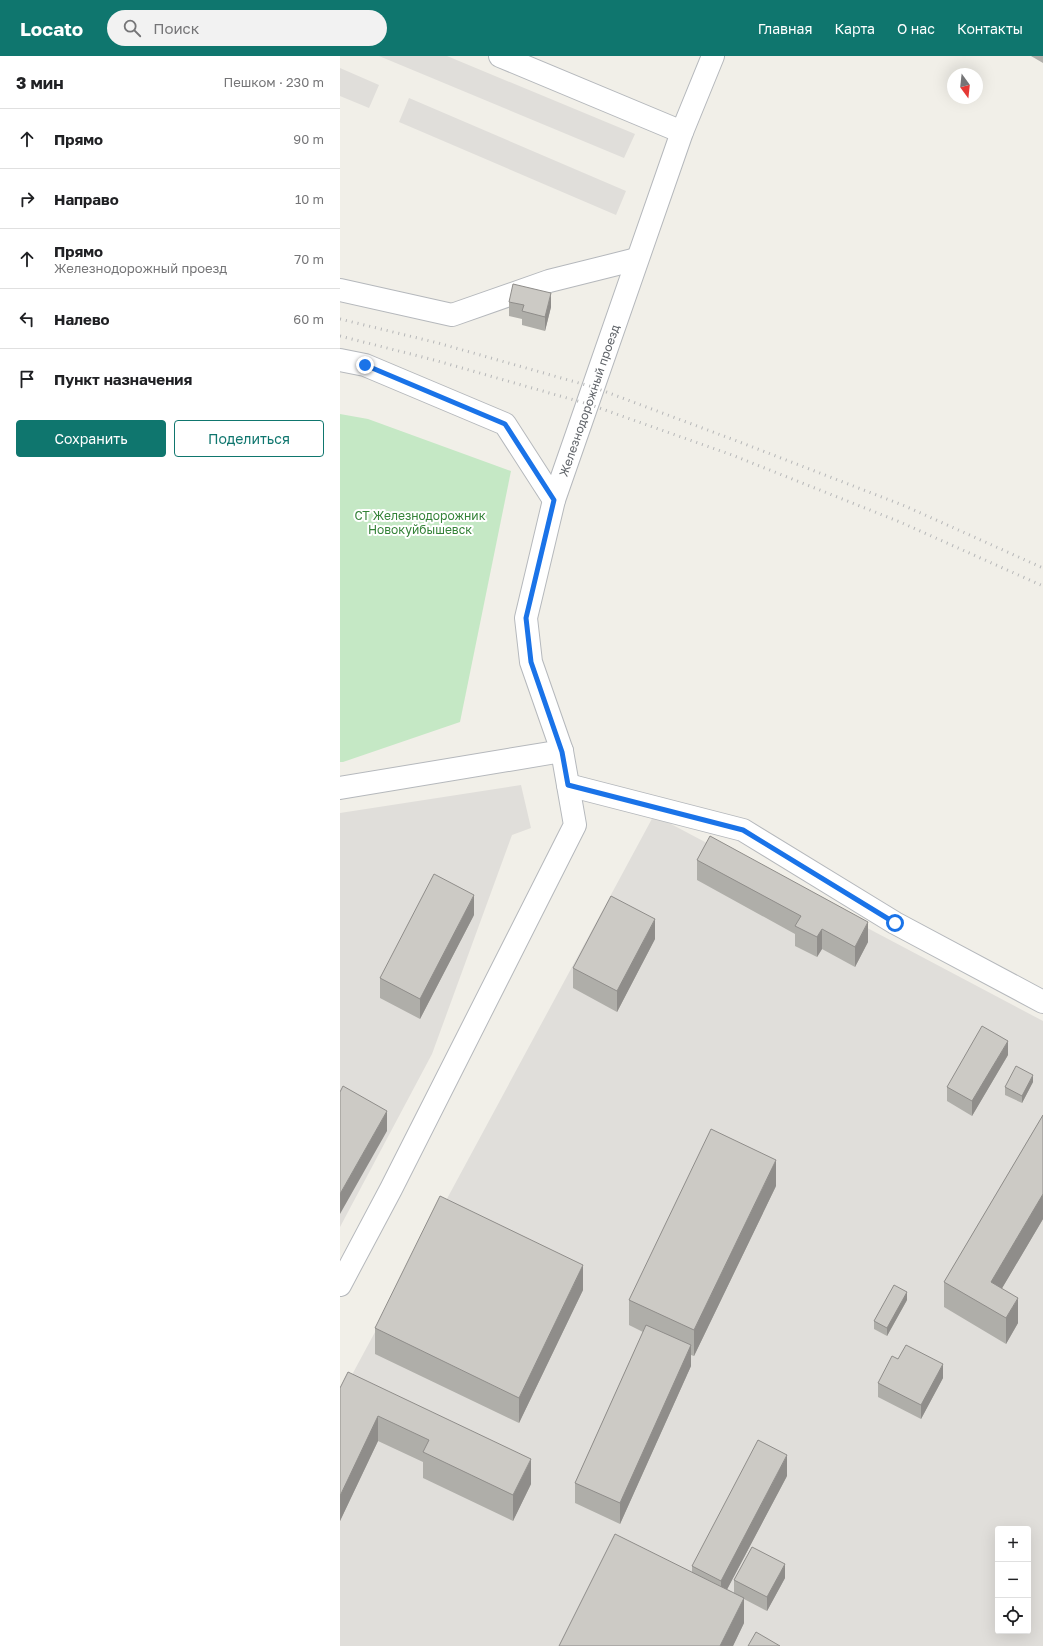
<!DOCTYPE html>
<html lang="ru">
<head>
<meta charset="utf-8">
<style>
	:root { --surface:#fff; --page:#f2f2f2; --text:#202124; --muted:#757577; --line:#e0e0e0; --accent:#0f766e }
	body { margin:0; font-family:"Golos Text",sans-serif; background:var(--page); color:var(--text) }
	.controls { position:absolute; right:12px; bottom:12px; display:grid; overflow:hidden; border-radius:4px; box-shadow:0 4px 16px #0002 }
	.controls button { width:36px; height:36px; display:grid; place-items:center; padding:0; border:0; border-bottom:1px solid var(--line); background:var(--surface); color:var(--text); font:20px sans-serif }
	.compass { position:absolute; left:607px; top:12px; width:36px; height:36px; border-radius:50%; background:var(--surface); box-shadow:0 4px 16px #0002; rotate:165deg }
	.stop { position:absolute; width:12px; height:12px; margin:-9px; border:3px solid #1a73e8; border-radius:50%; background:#fff }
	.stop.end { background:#1a73e8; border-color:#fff; box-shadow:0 1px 4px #0008 }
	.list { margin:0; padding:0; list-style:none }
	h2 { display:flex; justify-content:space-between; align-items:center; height:52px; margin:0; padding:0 16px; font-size:17px }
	h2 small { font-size:13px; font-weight:400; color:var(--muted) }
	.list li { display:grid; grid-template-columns:26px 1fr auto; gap:12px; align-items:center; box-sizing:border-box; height:60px; padding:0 16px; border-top:1px solid var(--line) }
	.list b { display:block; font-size:15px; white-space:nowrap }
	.list p { margin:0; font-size:13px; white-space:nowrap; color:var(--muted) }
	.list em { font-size:13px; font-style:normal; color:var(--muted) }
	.actions { display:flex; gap:8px; padding:12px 16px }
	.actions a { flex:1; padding:9px 0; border:1px solid var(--accent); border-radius:4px; text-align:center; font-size:14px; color:var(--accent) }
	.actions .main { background:var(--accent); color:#fff }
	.icon { flex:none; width:22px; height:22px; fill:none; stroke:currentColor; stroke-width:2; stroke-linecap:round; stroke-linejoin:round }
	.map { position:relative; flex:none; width:703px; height:1590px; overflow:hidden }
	header { display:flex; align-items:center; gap:24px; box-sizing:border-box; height:56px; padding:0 20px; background:var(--accent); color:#fff }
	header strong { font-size:19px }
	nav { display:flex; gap:22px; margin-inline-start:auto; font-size:14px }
	.search { width:280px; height:36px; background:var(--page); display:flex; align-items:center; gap:10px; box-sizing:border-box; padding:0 14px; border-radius:22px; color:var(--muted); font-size:15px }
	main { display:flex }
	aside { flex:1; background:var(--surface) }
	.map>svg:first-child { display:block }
</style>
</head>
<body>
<header>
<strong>Locato</strong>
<div class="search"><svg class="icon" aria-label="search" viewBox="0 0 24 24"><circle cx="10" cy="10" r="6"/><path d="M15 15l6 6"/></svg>Поиск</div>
<nav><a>Главная</a><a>Карта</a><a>О нас</a><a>Контакты</a></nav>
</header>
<main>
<aside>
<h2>3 мин<small>Пешком · 230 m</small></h2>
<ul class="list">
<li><svg class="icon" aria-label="ahead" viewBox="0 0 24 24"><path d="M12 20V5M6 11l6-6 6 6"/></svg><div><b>Прямо</b></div><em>90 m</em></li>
<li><svg class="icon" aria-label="right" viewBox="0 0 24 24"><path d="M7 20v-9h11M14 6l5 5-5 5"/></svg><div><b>Направо</b></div><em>10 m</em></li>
<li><svg class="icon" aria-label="ahead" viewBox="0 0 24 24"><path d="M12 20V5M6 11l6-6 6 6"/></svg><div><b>Прямо</b><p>Железнодорожный проезд</p></div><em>70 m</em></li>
<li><svg class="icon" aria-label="left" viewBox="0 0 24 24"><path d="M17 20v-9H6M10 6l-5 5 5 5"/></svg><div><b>Налево</b></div><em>60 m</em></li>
<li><svg class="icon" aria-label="arrive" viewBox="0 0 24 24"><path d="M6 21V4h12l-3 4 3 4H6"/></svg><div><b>Пункт назначения</b></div></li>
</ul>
<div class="actions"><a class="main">Сохранить</a><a>Поделиться</a></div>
</aside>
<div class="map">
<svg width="703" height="1590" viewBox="0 0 703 1590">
	<rect width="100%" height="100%" fill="#f1efe8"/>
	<path fill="#e0deda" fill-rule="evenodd" d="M39,0H107L295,78L284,102Z
		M0,12L39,29L29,52L0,40Z
		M69,42L286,135L276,159L59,66Z
		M181,729L191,772L172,779L92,998L0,1171V757Z
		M314,759L703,965V1590H0V1341ZM658,1473H688V1575H658Z"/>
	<path fill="#c5e8c5" d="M0,358L28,363L171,415L120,666L3,706H0Z"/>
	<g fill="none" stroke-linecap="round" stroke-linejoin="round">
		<g stroke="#b5b8bc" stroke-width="24">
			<g id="minor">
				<path d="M160,0L342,76"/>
				<path d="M0,234L112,259L209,225L297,203"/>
				<path d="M0,304L25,309L165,368L214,444"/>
				<path d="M228,729L403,774L555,867L703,946"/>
				<path d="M0,732L222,695"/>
				<path id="s1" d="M0,1229L51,1133L235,769L222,695L191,606L186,562L214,444L342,76L373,0"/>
			</g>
		</g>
		<use href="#minor" stroke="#fff" stroke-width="22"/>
		<path stroke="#b6b7b8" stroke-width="3" stroke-dasharray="1 5" stroke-linecap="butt" d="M0,263L98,287L253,331L397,385L565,450L703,512
			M0,280L94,304L248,348L392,399L560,466L703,530"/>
	</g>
	<path fill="#afaea9" d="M691,0H703V7Z
		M169,246L211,251L205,275L182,269V263L169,260Z
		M357,804L528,886L515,911L482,893L477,901L455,890V878L357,824Z
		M134,859L80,963L40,942V922Z
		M315,883L277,956L233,932V912Z
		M668,999L632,1060L607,1045V1031Z
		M693,1026L682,1047L665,1039V1031Z
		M703,1059V1163L662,1232L678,1267L666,1288L604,1251V1226Z
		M436,1130L354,1300L351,1299V1310L280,1468L235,1447V1427L303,1276L289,1269V1244Z
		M243,1234L179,1367L35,1298V1272Z
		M567,1244L547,1280L534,1273V1265Z
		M558,1303L603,1322L581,1363L538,1341V1327Z
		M0,1332L191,1428L173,1465L83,1422V1406L38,1385L0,1465Z
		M447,1420L387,1533L394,1537V1524L445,1522L427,1555L404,1543V1567L393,1590H219L352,1516V1510Z"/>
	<path fill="#8f8d8a" d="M211,237V251L205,275V261Z
		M134,839V859L80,963V943Z
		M315,863V883L277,956V935Z
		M528,866V886L515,911V891Z
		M482,873V893L477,901V881Z
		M668,985V999L632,1060V1045Z
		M693,1019V1026L682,1047V1040Z
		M47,1055V1075L0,1158V1138Z
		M436,1104V1130L354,1300V1274Z
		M703,1138V1163L651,1251V1226Z
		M243,1209V1234L179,1367V1342Z
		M567,1236V1244L547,1280V1272Z
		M678,1242V1267L666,1288V1262Z
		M351,1289V1310L280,1468V1447Z
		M603,1308V1322L581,1363V1349Z
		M38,1360V1385L0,1465V1440Z
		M447,1399V1420L381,1545V1525Z
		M191,1403V1428L173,1465V1439Z
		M445,1508V1522L427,1555V1541Z
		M404,1542V1567L393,1590H380Z"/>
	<path fill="#cccac5" stroke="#8f8d8a" d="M173,228L211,237L205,261L182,255L184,249L169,246Z
		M370,780L528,866L515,891L482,873L477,881L455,870L461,860L357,804Z
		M94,818L134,839L80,943L40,922Z
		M271,840L315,863L277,935L233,912Z
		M642,970L668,985L632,1045L607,1031Z
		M676,1010L693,1019L682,1040L665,1031Z
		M3,1030L47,1055L0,1138V1036Z
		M703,1059V1138L651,1226L678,1242L666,1262L604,1226Z
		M371,1073L436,1104L354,1274L289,1244Z
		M100,1140L243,1209L179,1342L35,1272Z
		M554,1229L567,1236L547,1272L534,1265Z
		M306,1269L351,1289L280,1447L235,1427Z
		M566,1289L603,1308L581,1349L538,1327L552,1300L558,1303Z
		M8,1316L191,1403L173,1439L83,1396L89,1384L38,1360L0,1440V1332Z
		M418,1384L447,1399L381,1525L352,1510Z
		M275,1478L404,1542L380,1590H219Z
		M412,1491L445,1508L427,1541L394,1524Z
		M416,1576L440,1590H408Z"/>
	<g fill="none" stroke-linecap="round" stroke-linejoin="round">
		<path stroke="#1a73e8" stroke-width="5" d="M25,309L165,368L214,444L186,562L191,606L222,696L228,729L403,774L555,867"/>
	</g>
	<g text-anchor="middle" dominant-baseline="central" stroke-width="4" stroke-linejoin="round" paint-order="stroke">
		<g font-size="12" fill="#5f6368" stroke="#fff">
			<text stroke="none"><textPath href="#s1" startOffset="957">Железнодорожный проезд</textPath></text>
		</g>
		<g font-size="12" fill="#348238" stroke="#fff">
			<text x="80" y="459">СТ Железнодорожник<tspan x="80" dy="14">Новокуйбышевск</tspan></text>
		</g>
	</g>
</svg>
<div class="controls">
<button>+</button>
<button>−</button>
<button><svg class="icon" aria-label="locate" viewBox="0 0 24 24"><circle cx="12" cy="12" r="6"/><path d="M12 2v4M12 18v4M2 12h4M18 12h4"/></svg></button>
</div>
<svg class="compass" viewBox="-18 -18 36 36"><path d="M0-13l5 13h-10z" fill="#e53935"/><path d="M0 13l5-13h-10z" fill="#757577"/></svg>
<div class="stop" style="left:555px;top:867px"></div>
<div class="stop end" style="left:25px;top:309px"></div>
</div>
</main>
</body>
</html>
